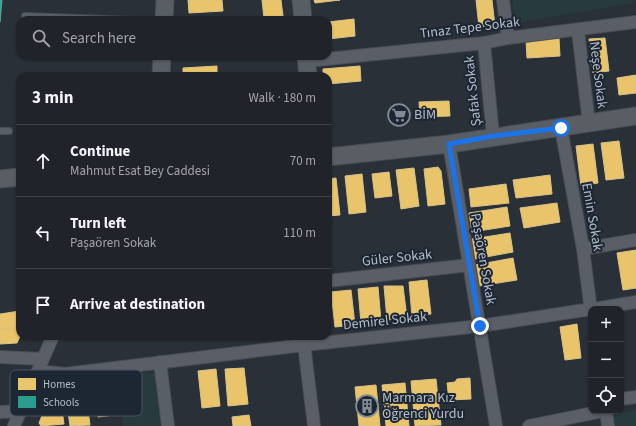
<!DOCTYPE html>
<html lang="en">
<head>
<meta charset="utf-8">
<style>
	:root { --surface:#20242a; --page:#2d3036; --text:#f1f3f6; --muted:#a2a4a8; --line:#3d4147 }
	body { margin:0; font-family:"Source Sans 3",sans-serif; background:var(--page); color:var(--text) }
	.controls { position:absolute; right:12px; bottom:12px; display:grid; overflow:hidden; border-radius:8px; box-shadow:0 1px 3px #0004 }
	.controls button { width:36px; height:36px; display:grid; place-items:center; padding:0; border:0; border-bottom:1px solid var(--line); background:var(--surface); color:var(--text); font:20px sans-serif }
	.stop { position:absolute; width:12px; height:12px; margin:-9px; border:3px solid #1a73e8; border-radius:50%; background:#fff }
	.stop.end { background:#1a73e8; border-color:#fff; box-shadow:0 1px 4px #0008 }
	.list { margin:0; padding:0; list-style:none }
	h2 { display:flex; justify-content:space-between; align-items:center; height:52px; margin:0; padding:0 16px; font-size:17px }
	h2 small { font-size:13px; font-weight:400; color:var(--muted) }
	.list li { display:grid; grid-template-columns:26px 1fr auto; gap:12px; align-items:center; box-sizing:border-box; height:72px; padding:0 16px; border-top:1px solid var(--line) }
	.list b { display:block; font-size:15px; white-space:nowrap }
	.list p { margin:0; font-size:13px; white-space:nowrap; color:var(--muted) }
	.list em { font-size:13px; font-style:normal; color:var(--muted) }
	.icon { flex:none; width:22px; height:22px; fill:none; stroke:currentColor; stroke-width:2; stroke-linecap:round; stroke-linejoin:round }
	.map { position:relative; flex:none; width:636px; height:426px; overflow:hidden }
	.search { position:absolute; background:var(--surface); box-shadow:0 1px 3px #0004; left:16px; top:16px; width:316px; height:44px; display:flex; align-items:center; gap:10px; box-sizing:border-box; padding:0 14px; border-radius:12px; color:var(--muted); font-size:15px }
	.panel { position:absolute; background:var(--surface); box-shadow:0 1px 3px #0004; left:16px; top:72px; width:316px; height:268px; border-radius:12px }
	.map>svg:first-child { display:block }
</style>
</head>
<body>
<div class="map">
<svg width="636" height="426" viewBox="0 0 636 426">
	<rect width="100%" height="100%" fill="#2a3038"/>
	<path fill="#273a3e" d="M512,0H633V3L515,23Z
		M156,372L163,426H123L117,377Z
		M636,410V426H615L613,414Z"/>
	<path fill="#e9c46a" stroke="#d9c286" d="M188,0H222L223,11L189,13Z
		M262,0H281L283,16L264,18Z
		M314,0H340L315,3Z
		M476,0H492L495,26L479,27Z
		M354,19L355,36L328,39V22Z
		M559,38L560,56L527,58L526,41Z
		M605,38L609,71L593,73L589,39Z
		M266,56H284V57L266,58Z
		M217,66V76H183V68Z
		M360,66L361,81L328,84V76H323V69Z
		M636,75V93L619,95L617,78Z
		M449,101L450,116L420,117L419,102Z
		M619,141L624,178L606,180L601,143Z
		M593,144L598,183L581,186L576,146Z
		M438,167L441,171L445,204L428,206L424,169Z
		M414,168L419,206L401,209L396,170Z
		M389,172L392,196L375,198L372,174Z
		M362,174L366,212L349,214L345,176Z
		M550,175L552,194L516,198L513,180Z
		M336,178L340,215L328,216V179Z
		M506,184L509,203L471,207L469,189Z
		M557,203L560,222L524,228L520,208Z
		M507,207L510,226L472,232L469,213Z
		M510,233L513,252L475,259L472,239Z
		M636,250V288L623,290L617,253Z
		M513,258L517,280L479,286L475,265Z
		M427,280L431,314L412,316L409,282Z
		M384,286H403L407,318L387,320Z
		M378,287L381,321L361,323L358,289Z
		M351,290L355,325L335,327L331,292Z
		M20,311V327L0,329V314Z
		M577,324L581,358L565,360L560,327Z
		M20,327V336L17,343L0,344V329Z
		M244,368L248,404L228,406L225,369Z
		M216,369L220,406L202,408L198,371Z
		M470,378L471,399L449,400L447,383L455,382L457,379Z
		M436,379L441,425L415,426L411,381Z
		M111,381L115,415L98,417L93,384Z
		M405,383L409,426H386L382,385Z
		M376,385L380,426H359L355,387Z
		M85,387L90,425L70,426L65,390Z
		M53,388H59L64,424L41,426L39,423Z
		M249,415L251,426H233L232,417Z"/>
	<path fill="#2a9d8f" stroke="#53a6a0" d="M0,0H2L0,22Z"/>
	<g fill="none" stroke-linecap="round" stroke-linejoin="round">
		<g stroke="#484c53" stroke-width="8">
			<path id="lane" d="M25,16L131,20
				M0,131H9"/>
		</g>
		<g stroke="#484c53" stroke-width="14">
			<path id="street" d="M503,0L508,38
				M578,31L589,124
				M484,43L493,136
				M307,61L484,43L508,38L636,22
				M561,128L583,249L591,311
				M449,144L496,426
				M583,249L636,240
				M328,281L469,265
				M594,309L636,302
				M303,336L314,426
				M0,357L43,359
				M160,362L168,426
				M38,371L65,374L304,345L480,326L591,309
				M621,399L636,397
				M606,411L608,426
				M0,412L21,411
				M14,426L53,336
				M529,426L603,411"/>
		</g>
		<g stroke="#484c53" stroke-width="19">
			<path id="secondary" d="M301,0L303,20
				M164,20L165,0
				M306,56L308,76
				M161,76L162,56
				M328,157L449,144L636,116
				M0,179L20,177"/>
		</g>
		<use href="#lane" stroke="#5a5e66" stroke-width="6"/>
		<use href="#street" stroke="#5a5e66" stroke-width="12"/>
		<use href="#secondary" stroke="#595d64" stroke-width="17"/>
	</g>
	<g fill="none" stroke-linecap="round" stroke-linejoin="round">
		<path stroke="#1a73e8" stroke-width="5" d="M480,326L449,144L493,136L561,128"/>
	</g>
	<defs>
		<g id="supermarket-ring" transform="scale(1.15)"><circle r="9.5" fill="#1d2633" stroke="#848b96" stroke-width="1.5"/><path d="M-6-5.5h2.5l.6 2H6L4.5 2H-2.5L-4.4-4H-6ZM-1.5 3.2a1.3 1.3 0 1 0 .1 0ZM3 3.2a1.3 1.3 0 1 0 .1 0Z" fill="#848b96"/></g>
		<g id="building-ring" transform="scale(1.15)"><circle r="9.5" fill="#1d2633" stroke="#848b96" stroke-width="1.5"/><path d="M-4-6H4V6H1V3H-1V6H-4ZM-2.5-4.3h1.7v1.8h-1.7ZM.8-4.3h1.7v1.8H.8ZM-2.5-1h1.7V.8h-1.7ZM.8-1h1.7V.8H.8Z" fill="#848b96"/></g>
	</defs>
	<g fill-rule="evenodd">
		<use href="#supermarket-ring" x="399" y="115"/>
		<use href="#building-ring" x="367" y="406"/>
	</g>
	<g text-anchor="middle" dominant-baseline="central" stroke-width="4" stroke-linejoin="round" paint-order="stroke">
		<g font-size="14" fill="#b4bcc9" stroke="#1d2633">
			<text transform="translate(470 28) rotate(-7)">Tınaz Tepe Sokak</text>
			<text transform="translate(598 75) rotate(83)">Neşe Sokak</text>
			<text transform="translate(473 91) rotate(-96)">Şafak Sokak</text>
			<text transform="translate(592 217) rotate(80)">Emin Sokak</text>
			<text transform="translate(397 258) rotate(-6)">Güler Sokak</text>
			<text transform="translate(483 259) rotate(80)">Paşaören Sokak</text>
			<text transform="translate(385 321) rotate(-6)">Demirel Sokak</text>
		</g>
		<g font-size="14" fill="#b4bcc9" stroke="#1d2633" text-anchor="start">
			<text x="414" y="115">BİM</text>
			<text x="382" y="398">Marmara Kız<tspan x="382" dy="16">Öğrenci Yurdu</tspan></text>
		</g>
	</g>
	<rect x="10" y="370" width="132" height="46" rx="6" fill="#1d2633" stroke="#4a5360" stroke-width="1"/>
	<rect x="18" y="378" width="18" height="12" fill="#e9c46a"/>
	<rect x="18" y="396" width="18" height="12" fill="#2a9d8f"/>
	<g font-size="11" fill="#b4bcc9">
		<text x="43" y="388">Homes</text>
		<text x="43" y="406">Schools</text>
	</g>
</svg>
<div class="controls">
<button>+</button>
<button>−</button>
<button><svg class="icon" aria-label="locate" viewBox="0 0 24 24"><circle cx="12" cy="12" r="6"/><path d="M12 2v4M12 18v4M2 12h4M18 12h4"/></svg></button>
</div>
<div class="stop" style="left:561px;top:128px"></div>
<div class="stop end" style="left:480px;top:326px"></div>
<div class="search"><svg class="icon" aria-label="search" viewBox="0 0 24 24"><circle cx="10" cy="10" r="6"/><path d="M15 15l6 6"/></svg>Search here</div>
<section class="panel">
<h2>3 min<small>Walk · 180 m</small></h2>
<ul class="list">
<li><svg class="icon" aria-label="ahead" viewBox="0 0 24 24"><path d="M12 20V5M6 11l6-6 6 6"/></svg><div><b>Continue</b><p>Mahmut Esat Bey Caddesi</p></div><em>70 m</em></li>
<li><svg class="icon" aria-label="left" viewBox="0 0 24 24"><path d="M17 20v-9H6M10 6l-5 5 5 5"/></svg><div><b>Turn left</b><p>Paşaören Sokak</p></div><em>110 m</em></li>
<li><svg class="icon" aria-label="arrive" viewBox="0 0 24 24"><path d="M6 21V4h12l-3 4 3 4H6"/></svg><div><b>Arrive at destination</b></div></li>
</ul>
</section>
</div>
</body>
</html>
